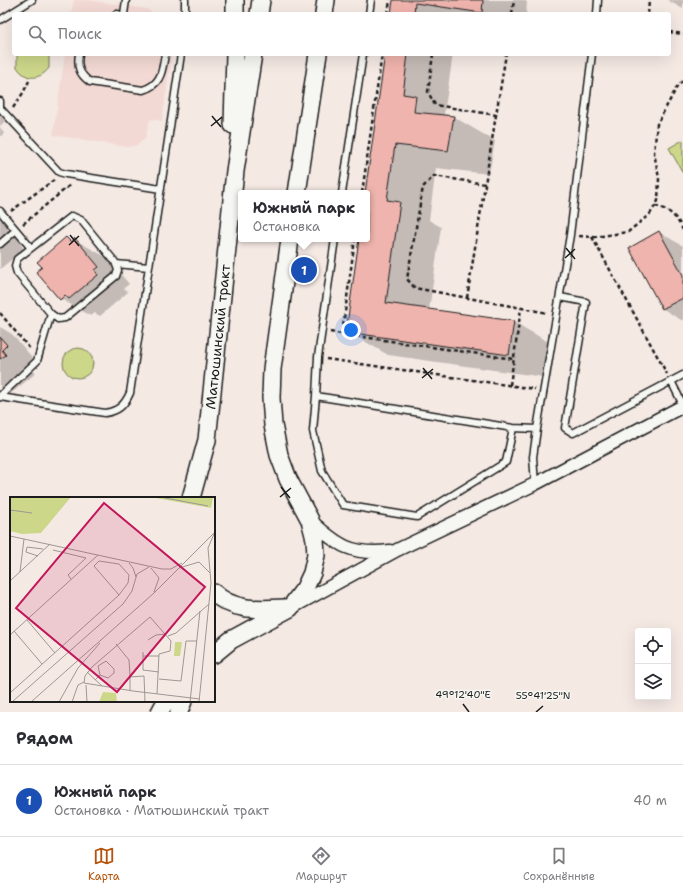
<!DOCTYPE html>
<html lang="ru">
<head>
<meta charset="utf-8">
<style>
	:root { --surface:#fff; --page:#f2f2f3; --text:#2b2b33; --muted:#7c7c81; --line:#e1e1e2; --accent:#b45309 }
	body { margin:0; font-family:"Shantell Sans",sans-serif; background:var(--page); color:var(--text) }
	.controls { position:absolute; right:12px; bottom:12px; display:grid; overflow:hidden; border-radius:4px; box-shadow:0 4px 16px #0002 }
	.controls button { width:36px; height:36px; display:grid; place-items:center; padding:0; border:0; border-bottom:1px solid var(--line); background:var(--surface); color:var(--text); font:20px sans-serif }
	.you { position:absolute; left:351px; top:330px; width:14px; height:14px; margin:-10px; border:3px solid #fff; border-radius:50%; background:#1a73e8; box-shadow:0 0 0 6px #1a73e833 }
	.badge { display:grid; place-items:center; width:26px; height:26px; border-radius:50%; background:var(--accent); color:#fff; font-size:13px; font-weight:700 }
	.pin { position:absolute; translate:-50% -50%; border:2px solid #fff; box-shadow:0 1px 4px #0006 }
	.popup { position:absolute; left:238px; top:190px; width:132px; height:52px; box-sizing:border-box; display:grid; place-content:center; border-radius:4px; background:var(--surface); filter:drop-shadow(0 1px 3px #0005); font-size:13px; white-space:nowrap; color:var(--muted) }
	.popup b { font-size:15px; color:var(--text) }
	.popup::after { content:''; position:absolute; left:50%; top:100%; margin-left:-8px; border:8px solid transparent; border-top-color:var(--surface) }
	.list { margin:0; padding:0; list-style:none }
	h2 { display:flex; justify-content:space-between; align-items:center; height:52px; margin:0; padding:0 16px; font-size:17px }
	h2 small { font-size:13px; font-weight:400; color:var(--muted) }
	.list li { display:grid; grid-template-columns:26px 1fr auto; gap:12px; align-items:center; box-sizing:border-box; height:72px; padding:0 16px; border-top:1px solid var(--line) }
	.list b { display:block; font-size:15px; white-space:nowrap }
	.list p { margin:0; font-size:13px; white-space:nowrap; color:var(--muted) }
	.list em { font-size:13px; font-style:normal; color:var(--muted) }
	.icon { flex:none; width:22px; height:22px; fill:none; stroke:currentColor; stroke-width:2; stroke-linecap:round; stroke-linejoin:round }
	.map { position:relative; flex:none; width:683px; height:712px; overflow:hidden }
	.search { position:absolute; background:var(--surface); box-shadow:0 4px 16px #0002; left:12px; right:12px; top:12px; height:44px; display:flex; align-items:center; gap:10px; box-sizing:border-box; padding:0 14px; border-radius:4px; color:var(--muted); font-size:15px }
	.sheet { height:124px; background:var(--surface) }
	nav { display:flex; justify-content:space-around; align-items:center; box-sizing:border-box; height:56px; border-top:1px solid var(--line); background:var(--surface); font-size:11px; color:var(--muted) }
	nav a { display:grid; justify-items:center; gap:2px }
	nav .on { color:var(--accent) }
	.map>svg:first-child { display:block }
</style>
</head>
<body>
<div class="map">
<svg width="683" height="712" viewBox="0 0 683 712">
	<rect width="100%" height="100%" fill="#f5e9e4"/>
	<filter id="ink" filterUnits="userSpaceOnUse"><feTurbulence type="fractalNoise" baseFrequency=".025" numOctaves="2"/><feDisplacementMap in="SourceGraphic" scale="8" xChannelSelector="R" yChannelSelector="G"/><feConvolveMatrix kernelMatrix="1 2 1 2 8 2 1 2 1" color-interpolation-filters="sRGB"/></filter>
	<g filter="url(#ink)">
		<path fill="#f3d9d4" d="M74,0H88L147,9L153,14H71Z
			M65,54H172L162,121L150,119L145,139L135,146L127,147L53,135Z"/>
		<path fill="#ccd78a" stroke="#747a53" d="M17,54H49V68C39,81 25,80 17,67Z
			M683,140V173L669,148Z
			M63 363a15 15 0 1 1 30 0a15 15 0 1 1-30 0Z"/>
		<path fill="#0003" d="M394,0H523L527,2L526,14H392Z
			M667,0H683V9Z
			M386,54H453L444,114L454,117L495,141L489,174L436,168L429,220L441,227L429,310L514,322L555,346L551,378L388,355L347,331L360,239H367L366,193Z
			M0,115L5,121L0,126Z
			M0,127L4,133L0,137Z
			M0,213L24,242L21,245L24,249L0,269Z
			M659,232L683,246V321L663,309L630,248Z
			M66,238L73,242L75,240L106,257L129,284L124,288L128,292L100,316L95,313L91,316L61,299L43,267Z
			M0,327L12,334L37,363L31,368L36,373L9,395L3,392L0,394Z"/>
		<path fill="#efb4ad" stroke="#1c1c1c" d="M393,0H483L482,13L415,3L414,14H391Z
			M385,54H408L403,94L416,96L414,112L454,116L448,151L395,145L387,200L400,202L386,303L514,321L509,355L346,332L359,239H367V193H365Z
			M659,231L683,275V298L662,309L629,248Z
			M66,237L71,242L75,238L99,267L95,270L98,275L69,299L65,295L60,300L36,272L42,267L37,262Z
			M0,337L7,345L2,350L6,355L0,359Z"/>
		<g fill="none" stroke-linecap="round" stroke-linejoin="round">
			<g stroke="#1c1c1c" stroke-width="9">
				<path id="lane" d="M116,14H118
					M124,14L126,0
					M185,14V0
					M369,14L371,0
					M597,14L598,0
					M0,20L32,0
					M79,54C77,67 79,74 90,82L143,90C162,84 162,71 165,54
					M0,101V108
					M0,108L59,172L66,174L161,189
					M342,193L363,54
					M0,211L31,248
					M72,216L81,220L115,262L118,270L116,276L65,318L58,319L51,314L17,273L15,266L17,259Z
					M0,244L16,230
					M116,264L149,267
					M560,297L586,302L565,428L573,433L683,375
					M671,381L683,405
					M0,396L37,361L51,314
					M316,396L513,428L506,462L417,517L343,505L322,471L313,431Z
					M316,396L318,357L335,239
					M0,397L105,413C118,411 124,406 130,393L181,54
					M513,428L537,429
					M535,484L533,457L537,429L570,235L592,54"/>
			</g>
			<g stroke="#1c1c1c" stroke-width="15">
				<path id="street" d="M310,520C337,545 352,556 390,551
					M293,607L397,550L535,484L683,406"/>
			</g>
			<g stroke="#1c1c1c" stroke-width="20">
				<g id="secondary">
					<path d="M235,0V14"/>
					<path d="M259,14L261,0"/>
					<path d="M324,14L326,0"/>
					<path d="M233,125L235,54"/>
					<path d="M297,193L318,54"/>
					<path id="s1" d="M191,498L207,440L235,171L253,54"/>
					<path d="M214,593C234,612 260,609 286,608"/>
					<path d="M214,654L231,640L290,608L305,588L312,573L316,555L315,539L310,520L288,479L279,455L273,425L271,398L272,369L290,239"/>
					<path d="M160,712L166,701"/>
					<path d="M179,712L183,701"/>
				</g>
			</g>
			<path stroke="#1c1c1c" stroke-width="2.5" stroke-dasharray="4 3" stroke-linecap="butt" d="M388,14L390,0
				M512,14L514,0
				M648,14L649,0
				M669,32L683,34
				M433,54L428,92L435,105L496,115L506,54
				M13,108L23,93L29,81
				M485,184L434,176L423,187L407,279L415,288L548,313
				M362,193L382,54
				M655,206C670,210 676,216 683,230
				M11,211L54,180
				M23,224L70,185
				M579,236L595,237L628,232L650,214L658,201L659,178L654,153L657,124L677,87L683,81
				M592,237L667,374
				M467,298L496,115
				M0,313L30,349
				M330,332L342,334L355,239
				M342,334L514,359
				M326,359L535,389
				M510,385L521,308"/>
			<use href="#lane" stroke="#f6f6f2" stroke-width="6"/>
			<use href="#street" stroke="#f6f6f2" stroke-width="12"/>
			<use href="#secondary" stroke="#f6f6f2" stroke-width="17"/>
		</g>
	</g>
	<path fill="none" stroke="#1c1c1c" stroke-width="1.5" d="M212,116L221,127M211,126L222,117M70,235L79,246M69,245L79,236M566,248L575,259M565,258L575,249M423,368L432,379M422,378L433,369M281,487L290,498M280,497L291,488M463,704L469,712M536,712L543,706"/>
	<g text-anchor="middle" dominant-baseline="central" stroke-width="3" stroke-linejoin="round" paint-order="stroke">
		<g font-size="14" fill="#1c1c1c" stroke="#f6f6f2">
			<text stroke="none"><textPath href="#s1" startOffset="164">Матюшинский тракт</textPath></text>
		</g>
	</g>
	<g transform="translate(10 497)">
		<rect width="205" height="205" fill="#f5e9e4"/>
		<path d="M0,0H61L31,36L12,37L0,34ZM140,0H203L201,11ZM165,145H172L170,159H164ZM93,195L106,196L107,205H89Z" fill="#ccd78a"/>
		<path fill="none" stroke="#9e9794" stroke-width="1" d="M150,0L198,9M0,13L22,16M0,39L152,72H161L172,66M43,53L76,61L58,78L61,82M28,59L16,55L17,50L33,52M89,64L109,67L119,78L118,86L109,98L84,69ZM119,66L123,71L126,80M141,71L149,81L144,95M169,71L189,65L200,76M10,75L14,42M0,84L40,47M17,123L45,156M4,134L32,167M0,138L88,58M158,139L166,136L199,107M138,143L146,138L156,137M106,147L119,163L120,179M133,155V173L149,175M133,159H149M77,175L92,189M149,182L171,184L176,144H187M85,183L90,178L98,181L104,176V172L96,164L88,169L90,178M76,188L77,205M120,194V180L134,179L135,205M0,196L109,98M147,197L149,157L160,154L161,144L140,120L82,170L75,179L74,186L123,194L190,202M2,205L113,107L122,94L127,77L139,70M21,205L144,96L205,35M49,205L68,171L90,146M62,205L68,188L74,185M180,205L190,114M189,205L201,86L198,51L204,37"/>
		<path fill="#c2185b" fill-opacity="0.15" stroke="#c2185b" stroke-width="2" d="M94,6L195,90L107,195L6,111Z"/>
		<rect width="205" height="205" fill="none" stroke="#1c1c1c" stroke-width="2"/>
	</g>
	<g font-size="10" text-anchor="middle" fill="#1c1c1c" stroke="#f6f6f2" stroke-width="3" stroke-linejoin="round" paint-order="stroke">
		<text x="463" y="698">49°12'40"E</text>
		<text x="543" y="699">55°41'25"N</text>
	</g>
</svg>
<div class="controls">
<button><svg class="icon" aria-label="locate" viewBox="0 0 24 24"><circle cx="12" cy="12" r="6"/><path d="M12 2v4M12 18v4M2 12h4M18 12h4"/></svg></button>
<button><svg class="icon" aria-label="layers" viewBox="0 0 24 24"><path d="M12 4l9 5-9 5-9-5zM3 14l9 5 9-5"/></svg></button>
</div>
<div class="you"></div>
<div class="pin badge" style="left:304px;top:270px;background:#1a4fb4">1</div>
<div class="popup"><b>Южный парк</b>Остановка</div>
<div class="search"><svg class="icon" aria-label="search" viewBox="0 0 24 24"><circle cx="10" cy="10" r="6"/><path d="M15 15l6 6"/></svg>Поиск</div>
</div>
<section class="sheet">
<h2>Рядом<small></small></h2>
<ul class="list">
<li><span class="badge" style="background:#1a4fb4">1</span><div><b>Южный парк</b><p>Остановка · Матюшинский тракт</p></div><em>40 m</em></li>
</ul>
</section>
<nav>
<a class="on"><svg class="icon" aria-label="map" viewBox="0 0 24 24"><path d="M3 6l6-2 6 2 6-2v14l-6 2-6-2-6 2zM9 4v14M15 6v14"/></svg>Карта</a>
<a><svg class="icon" aria-label="directions" viewBox="0 0 24 24"><path d="M12 3l9 9-9 9-9-9zM9 14v-3h6M13 9l2 2-2 2"/></svg>Маршрут</a>
<a><svg class="icon" aria-label="saved" viewBox="0 0 24 24"><path d="M7 4h10v16l-5-4-5 4z"/></svg>Сохранённые</a>
</nav>
</body>
</html>
